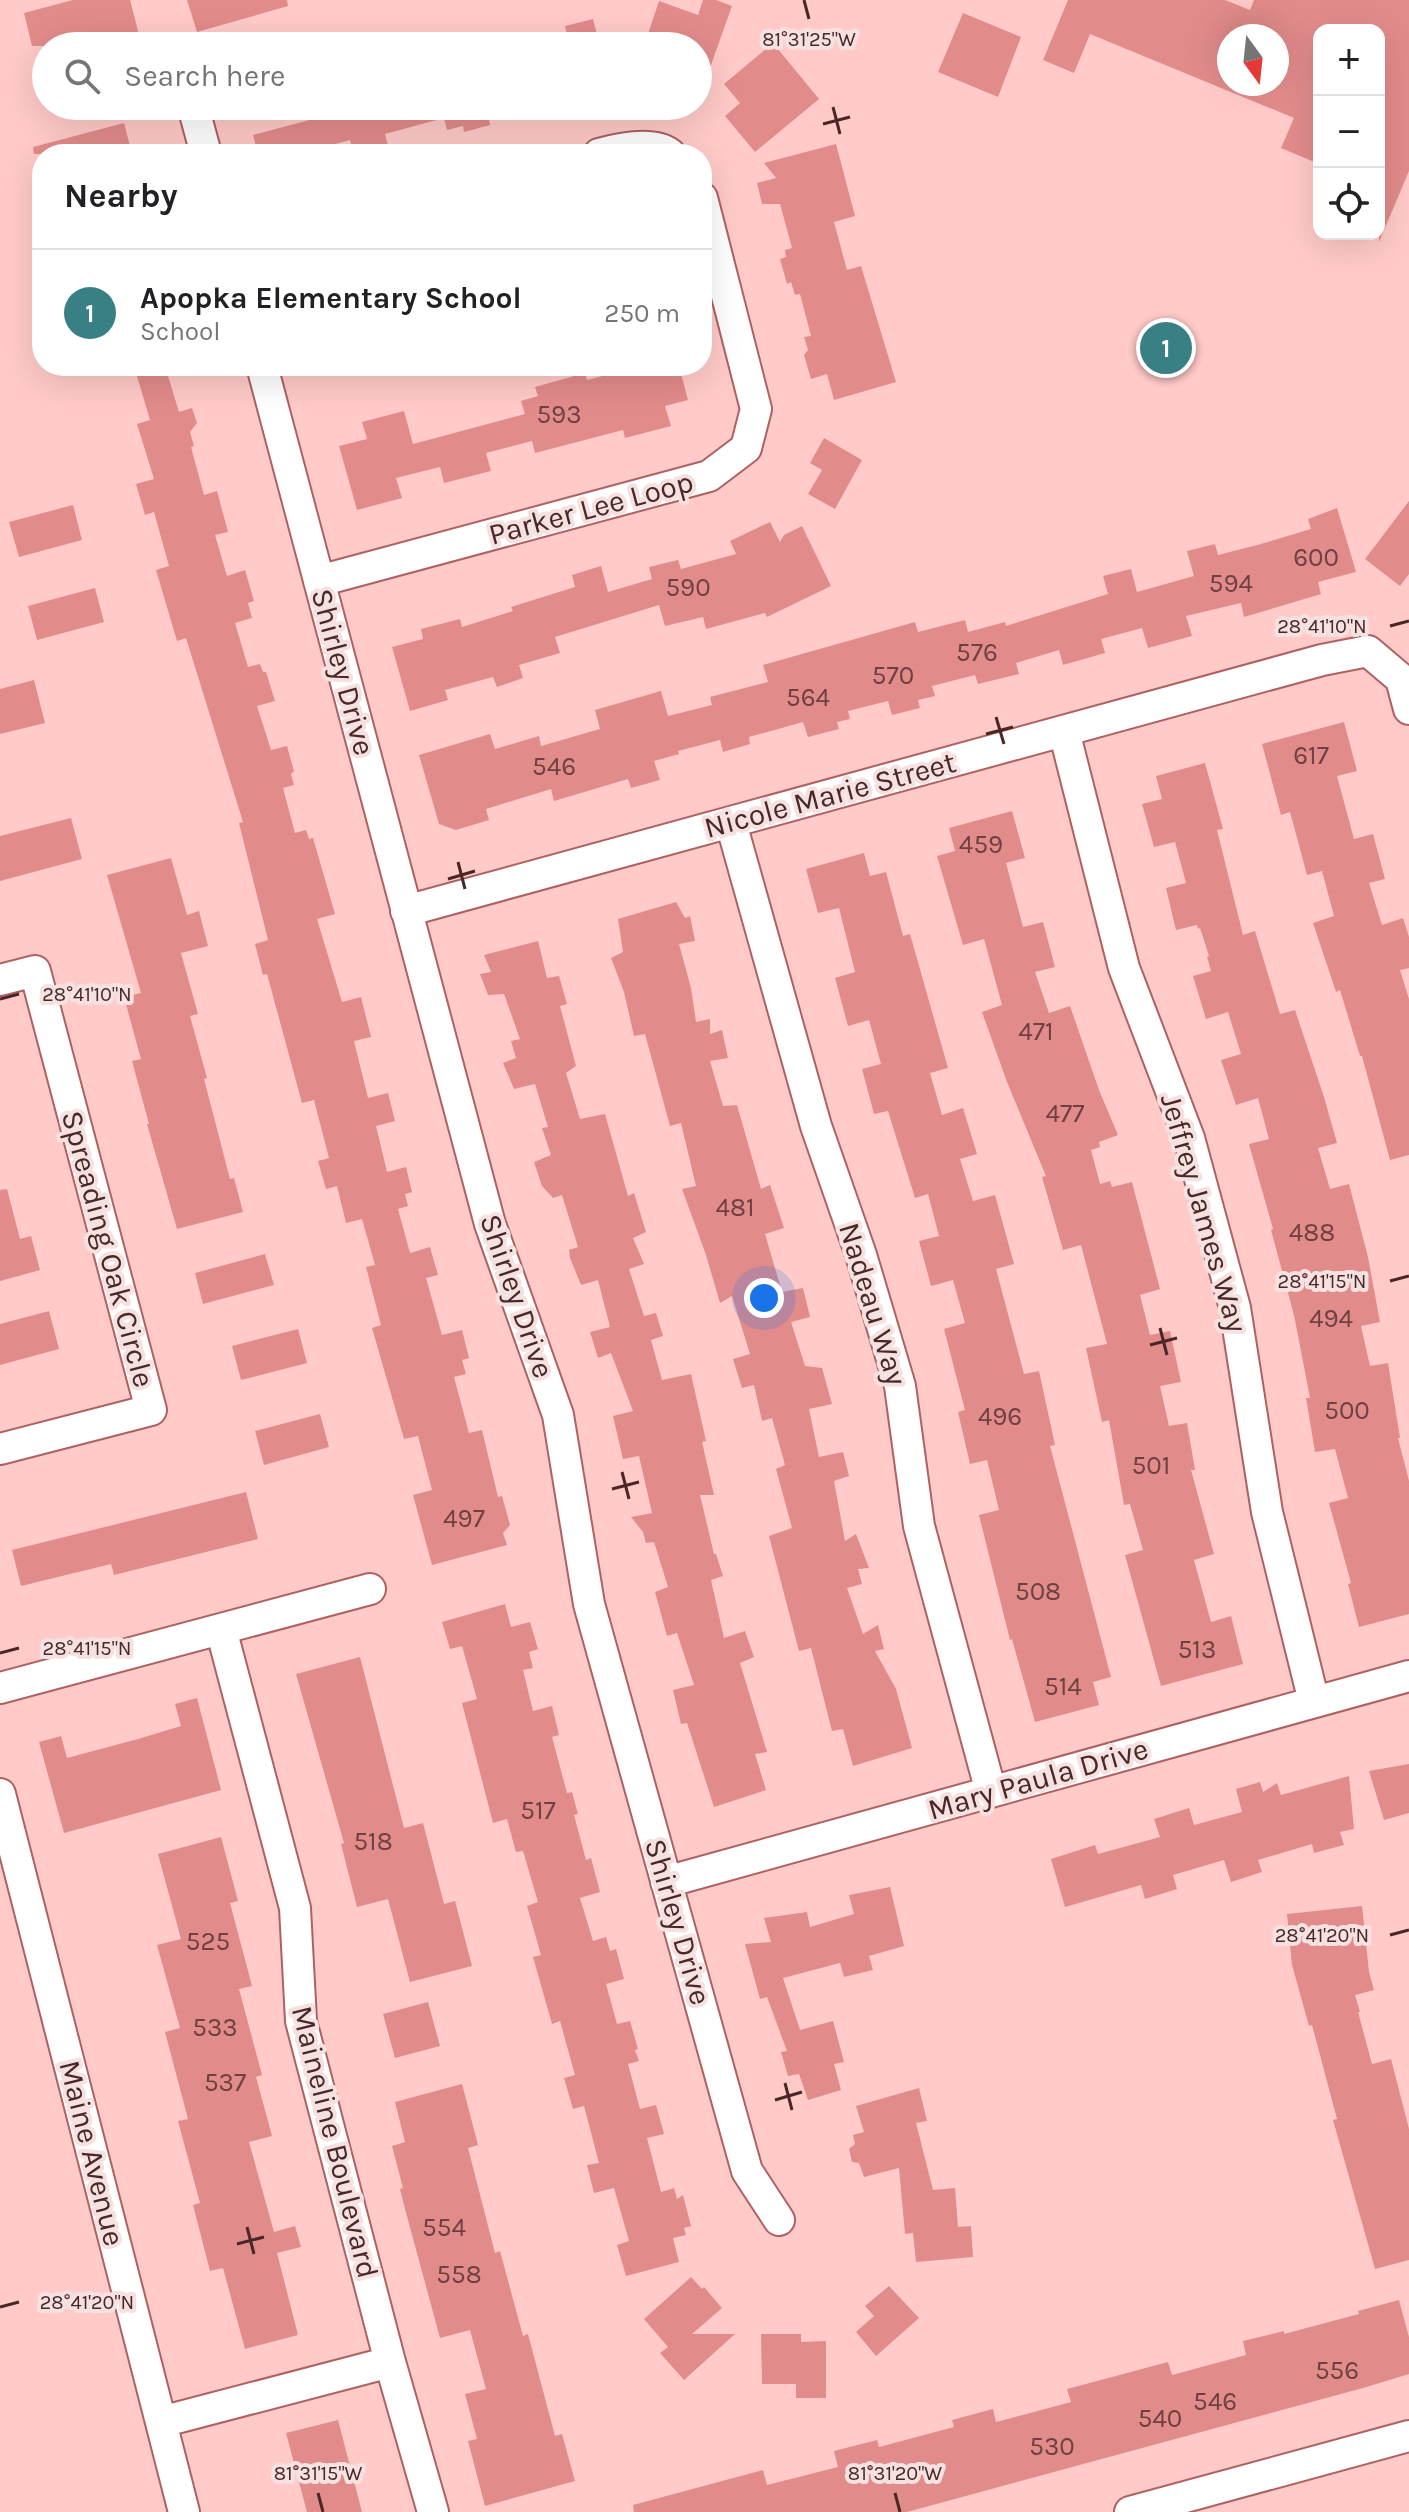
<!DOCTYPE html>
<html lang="en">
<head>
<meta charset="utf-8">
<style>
	:root { --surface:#fff; --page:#f2f2f2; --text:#202124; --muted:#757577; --line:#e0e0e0; --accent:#388084 }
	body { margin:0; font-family:Karla,sans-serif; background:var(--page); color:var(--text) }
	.controls { position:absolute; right:24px; top:24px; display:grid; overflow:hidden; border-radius:16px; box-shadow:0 8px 32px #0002 }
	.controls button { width:72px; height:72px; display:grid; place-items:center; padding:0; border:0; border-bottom:2px solid var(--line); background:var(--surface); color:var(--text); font:40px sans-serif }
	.compass { position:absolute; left:1217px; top:24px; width:72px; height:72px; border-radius:50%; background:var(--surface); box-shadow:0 8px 32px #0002; rotate:165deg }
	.you { position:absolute; left:764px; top:1298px; width:28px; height:28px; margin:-20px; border:6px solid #fff; border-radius:50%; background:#1a73e8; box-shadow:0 0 0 12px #1a73e833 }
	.badge { display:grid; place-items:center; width:52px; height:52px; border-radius:50%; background:var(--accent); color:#fff; font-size:26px; font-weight:700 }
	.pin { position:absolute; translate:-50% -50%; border:4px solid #fff; box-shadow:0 2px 8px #0006 }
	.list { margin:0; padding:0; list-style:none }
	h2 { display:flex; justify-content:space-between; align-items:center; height:104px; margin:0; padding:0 32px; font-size:34px }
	h2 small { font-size:26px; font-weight:400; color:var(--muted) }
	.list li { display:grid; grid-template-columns:52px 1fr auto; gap:24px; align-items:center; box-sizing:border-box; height:128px; padding:0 32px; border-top:2px solid var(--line) }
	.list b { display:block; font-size:30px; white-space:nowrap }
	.list p { margin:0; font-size:26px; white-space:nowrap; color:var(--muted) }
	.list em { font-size:26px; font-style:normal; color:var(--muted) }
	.icon { flex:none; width:44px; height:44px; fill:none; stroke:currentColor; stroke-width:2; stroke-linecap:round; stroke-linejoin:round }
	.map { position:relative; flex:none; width:1409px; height:2512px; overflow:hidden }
	.search { position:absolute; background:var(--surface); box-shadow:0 8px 32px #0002; left:32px; top:32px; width:680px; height:88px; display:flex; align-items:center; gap:20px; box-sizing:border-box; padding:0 28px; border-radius:44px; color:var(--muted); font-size:30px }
	.panel { position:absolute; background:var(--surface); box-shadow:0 8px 32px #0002; left:32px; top:144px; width:680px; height:232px; border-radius:32px }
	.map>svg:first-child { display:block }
</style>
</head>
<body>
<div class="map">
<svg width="1409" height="2512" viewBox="0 0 1409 2512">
	<rect width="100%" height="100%" fill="#ffcac8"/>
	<path fill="#e28b8b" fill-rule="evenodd" d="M73,0H130L142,46H32L24,13Z
		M187,0H287L288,6L197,32Z
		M703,0H716L732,6L701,93H698V46H644L659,1L698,15Z
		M1068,0H1225L1250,10L1254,0H1409V171L1379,242V30H1319V164L1281,148L1294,118L1090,34L1074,73L1043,60ZM1229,36H1277V84H1229Z
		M963,13L1021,37L998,97L938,72Z
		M593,19L600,46H570L565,26Z
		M773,43L819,99L755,152L725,116L740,103L724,84Z
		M342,106H508L509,113L489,119L490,125L464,132L463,126L447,130L444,118L385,134L390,154H354L350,140L298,154H258L253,135L343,111Z
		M124,123L132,154H34L33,147Z
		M836,144L855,216L834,222L847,270L861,266L896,382L834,400L827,374L811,379L804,355L808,350L804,337L811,336L800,294L795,295L791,282L787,284L780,259L786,257L785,250L792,248L780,204H762L757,183L776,178L764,163Z
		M134,366H165L179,412L192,408L197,423L190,432L194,446L191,447L204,495L217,491L228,532L215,535L227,576L245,570L254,601L248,603L252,618L235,623L248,667L260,664L263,672H266L275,701L257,706L271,750L287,746L294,771L291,774L294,785L283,788L295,833L306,830L309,839L313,838L335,914L317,919L342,1002L361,997L371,1037L354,1041L368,1098L388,1093L395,1121L376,1126L387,1172L406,1167L412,1192L405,1194L408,1206L398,1209L410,1253L430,1247L438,1275L426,1278L442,1335L462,1330L469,1358L462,1360L466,1374L454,1377L469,1433L482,1430L498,1497L502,1496L510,1525L503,1533L507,1545L432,1565L413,1495L432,1490L418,1436L404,1439L372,1328L381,1325L366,1267L375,1265L362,1219L346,1223L337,1186L326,1189L318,1161L329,1158L314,1100L302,1103L267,974L263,975L255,944L268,940L239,823L243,822L186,638L177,641L156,570L169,566L154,512L145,515L136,484L154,479L137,424L150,420Z
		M641,366H679L688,400L665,406L671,426L625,438L623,430L535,453L532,441L486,453L491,471L444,483L440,467L396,478L402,498L357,510L339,446L367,439L362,422L404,411L413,444L525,414L521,401L538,396L535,387L585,373L587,380Z
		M824,438L862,460L835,509L808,494L822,470L810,463Z
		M1409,501V574L1400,586L1365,559Z
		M73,505L82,540L19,557L9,522Z
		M1337,508L1356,572L1318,582L1321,594L1244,617L1241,603L1186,616L1192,636L1148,648L1142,628L1101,639L1105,653L1063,665L1059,650L1016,663L1019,674L978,684L975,675L932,686L935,696L918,700L920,708L892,715L888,701L848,711L850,719L837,722L839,729L808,737L803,722L749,737L750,744L723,752L720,740L678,751L679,754L654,761L660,780L631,788L628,779L554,801L551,789L486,809L489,820L456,830L439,824L419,755L490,734L495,749L539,736L541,746L600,729L595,710L661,691L668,716L712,705L710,697L768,682L763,665L915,622L918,632L965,620L968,632L1005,622L1006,626L1108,594L1103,576L1131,569L1137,592L1194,576L1187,551L1215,544L1218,555L1261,544L1311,529L1308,519Z
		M770,522L780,542L784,535L802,526L831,586L767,617L765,613L706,629L703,617L665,626L659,605L555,637L560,653L519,665L523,678L497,687L493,677L445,690L448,700L410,711L392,647L423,639L421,629L460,619L462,627L513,611L511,607L575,587L572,575L601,566L608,592L652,579L649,567L678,560L681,569L736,554L730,541Z
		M95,588L104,622L37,640L28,606Z
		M34,680L45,723L0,734V689Z
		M1344,722L1357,771L1337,776L1354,839L1373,834L1385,879L1369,883L1382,925L1403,918L1409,937V968L1400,970L1409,999V1155L1390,1160L1362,1056H1360L1340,990L1336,992L1313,923L1334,916L1322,871L1307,875L1290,812L1281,815L1262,744Z
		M1205,763L1223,829L1217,830L1243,935L1255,931L1280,1014L1295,1010L1324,1097L1337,1143L1318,1148L1330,1189L1349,1184L1368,1257L1380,1322L1361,1326L1370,1366L1388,1363L1400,1438H1398L1409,1481V1614L1359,1627L1348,1584L1351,1583L1329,1503L1348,1498L1335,1449L1315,1452L1306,1398H1310L1294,1315L1271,1230L1273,1229L1249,1144L1269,1139L1258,1098L1236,1105L1221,1060L1241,1054L1228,1012L1206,1019L1193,976L1211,971L1207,957L1209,956L1200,928L1198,929L1197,925L1176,930L1166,888L1186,883L1175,842L1154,847L1142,804L1162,799L1156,776Z
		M1012,811L1025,858L1006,863L1023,927L1043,922L1055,967L1035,972L1049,1013L1070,1006L1099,1090L1118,1135L1099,1142L1100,1147L1091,1150L1100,1184L1110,1181L1112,1187L1132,1182L1160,1289L1140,1295L1150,1335L1170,1331L1181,1382L1160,1386L1169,1426L1187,1423L1195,1470H1191L1214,1554L1194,1560L1211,1622L1231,1616L1243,1664L1161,1686L1125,1555L1143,1550L1130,1504L1124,1505L1109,1420L1102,1422L1086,1348L1107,1344L1081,1245L1063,1250L1042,1177L1046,1176L1007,1082L982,1012L1002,1005L984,939L963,945L937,856L955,851L949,828Z
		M71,818L82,859L0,881V836Z
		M864,853L870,876L886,872L903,936L910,934L948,1068L930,1073L942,1115L963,1108L977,1154L960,1159L973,1201L995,1195L1014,1264L996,1269L1024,1374L1039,1371L1055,1445L1050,1446L1111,1677L1093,1682L1099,1705L1035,1722L1012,1639L1010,1640L979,1515L999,1510L987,1460L970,1464L958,1412L965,1410L944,1329L965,1323L953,1280L931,1286L919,1241L939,1236L928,1194L915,1198L888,1111L874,1114L862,1069L881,1064L869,1020L848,1026L835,978L855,972L839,908L818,913L806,869Z
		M171,858L187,915L199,911L208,946L181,953L198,1014L190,1016L207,1078L204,1079L230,1179L234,1178L243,1212L177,1229L147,1124H149L132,1061L141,1059L124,997L141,993L107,875Z
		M676,902L685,918L690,916L695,941L679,944L691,988L696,1022L710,1019V1034L722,1030L728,1058L710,1061L723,1106L737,1105L761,1189L770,1185L784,1228L765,1234L782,1292L803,1288L810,1317L791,1322L805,1366L822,1368L832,1404L809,1409L819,1457L843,1452L849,1476L834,1481L845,1541L856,1534L869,1568L858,1569L862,1584L847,1588L863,1634L878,1625L884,1649L875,1651L896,1689L912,1748L853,1766L843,1729L832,1731L811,1648L799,1651L769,1536L792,1528L776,1469L785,1465L772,1418L762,1421L754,1385L742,1388L733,1359L750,1354L732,1296L720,1303L706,1255L682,1189L696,1186L681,1123L670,1126L645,1034L634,1036L624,992L611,958L623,952L618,919Z
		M538,941L547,978L559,976L567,1004L560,1006L576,1066L566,1073L580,1119L605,1114L628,1196L634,1193L646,1232L633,1238L644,1264L629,1269L644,1316L656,1313L663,1336L651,1340L662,1380L691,1374L706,1441L702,1442L714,1495H700L714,1554H716L723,1576L711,1580L724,1638L745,1631L754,1657L740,1663L767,1752L755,1754L766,1790L714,1807L687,1723L681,1724L673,1690L694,1685L677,1633L667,1636L655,1592L668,1587L654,1542L646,1543L643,1532L631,1517L652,1513L639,1456L623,1459L613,1416L633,1411L611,1353L598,1358L590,1332L610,1327L598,1280L581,1285L570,1258L569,1250L578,1247L562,1195L553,1198L542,1186L534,1162L551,1155L542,1128L548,1127L535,1084L514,1089L503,1063L516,1058L511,1041L520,1039L504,994L488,995L480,974L491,972L484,955Z
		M7,1189L20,1239L31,1236L40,1270L0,1281V1190Z
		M265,1254L274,1285L203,1304L195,1273Z
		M49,1311L59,1349L0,1365V1324Z
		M298,1329L307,1363L241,1380L232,1346Z
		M320,1414L329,1447L264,1465L255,1431Z
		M246,1492L258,1539L114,1575L111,1564L21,1586L12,1550Z
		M505,1604L511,1627L530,1622L538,1649L529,1652L533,1668L523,1670L533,1711L552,1706L559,1735L552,1737L567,1793L572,1792L578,1814L574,1815L586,1860L591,1858L600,1892L580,1898L593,1941L606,1937L610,1951L616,1949L624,1979L606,1984L617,2024L630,2021L638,2049L635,2050L639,2061L628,2064L640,2109L656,2105L664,2134L647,2138L661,2192L674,2188L677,2199L683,2195L691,2226L684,2228L686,2235L673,2238L679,2262L626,2276L617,2245L629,2241L614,2188L594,2193L587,2165L599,2163L584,2106L573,2109L564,2078L575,2075L560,2021L552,2024L533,1957L541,1955L527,1906L538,1902L523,1851L516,1852L507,1819L493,1823L462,1703L477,1699L462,1646L450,1649L442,1622Z
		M360,1657L404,1828L423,1823L444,1904L455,1901L472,1966L410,1982L388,1899L357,1907L341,1844L344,1843L296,1674Z
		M197,1698L221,1790L64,1833L39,1742L61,1736L67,1758L138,1739L181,1726L175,1704Z
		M1409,1764V1813L1384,1820L1369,1771Z
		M1349,1776L1354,1829L1340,1832L1344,1845L1314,1853L1312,1844L1258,1860L1262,1872L1231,1882L1224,1860L1173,1875L1177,1889L1145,1899L1141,1885L1065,1907L1051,1859L1095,1845L1098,1854L1160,1837L1154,1819L1189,1808L1194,1825L1242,1812L1236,1789L1260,1782L1263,1792L1277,1783L1281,1795Z
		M221,1837L238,1901L230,1903L252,1986L239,1989L262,2075L256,2077L272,2136L249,2142L274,2232L295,2226L301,2247L277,2253L298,2335L245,2349L223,2268L210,2271L193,2205L200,2203L178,2121L188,2119L165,2032L180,2028L157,1945L181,1939L158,1854Z
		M890,1887L904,1946L869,1956L873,1970L844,1977L840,1963L783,1978L800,2030L833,2021L844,2062L834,2064L841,2090L808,2100L799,2074L788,2076L781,2052L787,2051L767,1997L760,1999L745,1944L771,1942L764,1918L807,1912L810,1927L854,1914L849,1895Z
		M1362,1906L1369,1972L1374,1990L1355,1995L1360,2012H1358L1372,2064L1391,2059L1409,2129V2260L1375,2269L1333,2120L1337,2119L1312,2025L1309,2026L1292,1965L1287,1914Z
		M428,2002L440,2046L395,2058L383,2014Z
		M462,2084L478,2145L468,2148L495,2253L500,2251L523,2336L528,2334L555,2436L562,2434L575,2481L485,2506L468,2441L477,2439L465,2394L486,2389L470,2330L440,2338L405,2209L400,2189L403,2188L392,2146L405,2142L395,2102Z
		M919,2088L927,2121L916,2123L933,2190L955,2188L958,2227L971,2226L973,2257L916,2262L913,2233L905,2234L899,2168L864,2177L859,2163L852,2162L849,2149L855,2144L853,2135L864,2132L856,2106Z
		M691,2277L702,2289L704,2287L722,2308L692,2334H735L684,2380L660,2353L668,2347L644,2319Z
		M889,2286L919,2318L876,2356L856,2332L874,2316L865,2306Z
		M1399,2300L1409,2337V2374L1363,2388L907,2512H634L633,2505L763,2470L767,2485L838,2467L834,2451L877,2440L879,2447L954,2427L952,2420L993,2409L996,2422L1071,2402L1067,2389L1168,2362L1172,2375L1246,2355L1243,2341L1284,2331V2334L1359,2314L1358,2311Z
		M761,2334H801V2342L826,2341V2398H796V2384H762Z
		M338,2420L362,2512H307L286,2433Z"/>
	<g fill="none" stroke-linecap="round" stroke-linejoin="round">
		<g stroke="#af6061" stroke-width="34">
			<path id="minor" d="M193,106L206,154
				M599,154C617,149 654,141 670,154
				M262,366L490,1224L558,1415L589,1604L747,2171L779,2220
				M319,581L709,476L746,448L756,409L702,198
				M1064,731L1124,968L1189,1138L1235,1308L1267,1512L1314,1702
				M731,823L816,1126L861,1255L900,1386L919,1526L991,1792
				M406,911L1322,660L1368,651L1401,679L1409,709
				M0,980L35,971L151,1410L0,1449
				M221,1629L295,1908L301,2021L390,2362L433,2512
				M0,1688L370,1589
				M0,1794L184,2512
				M666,1882L1409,1676
				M161,2422L390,2362
				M1130,2512L1409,2436"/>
		</g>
		<use href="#minor" stroke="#fff" stroke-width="30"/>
	</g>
	<path fill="none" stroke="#492727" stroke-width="3" d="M804,0L809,19M833,107L840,134M823,124L850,117M1390,626L1409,621M996,717L1004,744M986,734L1013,727M458,862L465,889M448,879L475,871M0,999L19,994M1390,1281L1409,1276M1160,1328L1167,1355M1150,1345L1177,1338M622,1472L629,1499M612,1489L639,1482M0,1653L19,1648M1390,1935L1409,1930M785,2083L792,2110M775,2100L802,2092M247,2227L254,2254M237,2244L264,2237M0,2307L19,2302M318,2493L323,2512M895,2493L900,2512"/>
	<g text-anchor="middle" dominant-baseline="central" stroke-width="8" stroke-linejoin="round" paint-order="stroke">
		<g font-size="26" fill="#6f4040">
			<text x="559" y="414">593</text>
			<text x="1316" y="557">600</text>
			<text x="1231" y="583">594</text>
			<text x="688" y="587">590</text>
			<text x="977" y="652">576</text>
			<text x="893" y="675">570</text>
			<text x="808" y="697">564</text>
			<text x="1311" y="755">617</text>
			<text x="554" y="766">546</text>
			<text x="981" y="844">459</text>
			<text x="1036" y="1031">471</text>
			<text x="1065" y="1113">477</text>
			<text x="735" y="1207">481</text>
			<text x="1312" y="1232">488</text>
			<text x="1331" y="1318">494</text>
			<text x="1347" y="1410">500</text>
			<text x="1000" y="1416">496</text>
			<text x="1151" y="1465">501</text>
			<text x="464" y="1518">497</text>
			<text x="1038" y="1591">508</text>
			<text x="1197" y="1649">513</text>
			<text x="1063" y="1686">514</text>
			<text x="538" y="1810">517</text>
			<text x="373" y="1841">518</text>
			<text x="208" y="1941">525</text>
			<text x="215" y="2027">533</text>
			<text x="225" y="2082">537</text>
			<text x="444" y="2227">554</text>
			<text x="459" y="2274">558</text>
			<text x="1337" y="2370">556</text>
			<text x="1215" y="2401">546</text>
			<text x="1160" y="2418">540</text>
			<text x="1052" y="2446">530</text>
		</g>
		<g font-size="30" fill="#492727" stroke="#f4e1e0">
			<text transform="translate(591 508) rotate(-15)">Parker Lee Loop</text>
			<text transform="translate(343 672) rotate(75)">Shirley Drive</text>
			<text transform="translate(830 795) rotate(-15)">Nicole Marie Street</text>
			<text transform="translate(1204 1213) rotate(74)">Jeffrey James Way</text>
			<text transform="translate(108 1249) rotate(75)">Spreading Oak Circle</text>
			<text transform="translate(517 1296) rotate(71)">Shirley Drive</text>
			<text transform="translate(873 1304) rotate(73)">Nadeau Way</text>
			<text transform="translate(1038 1779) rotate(-16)">Mary Paula Drive</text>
			<text transform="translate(678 1922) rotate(74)">Shirley Drive</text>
			<text transform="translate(335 2142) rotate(76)">Maineline Boulevard</text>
			<text transform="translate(92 2153) rotate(76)">Maine Avenue</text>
		</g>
	</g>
	<g font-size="20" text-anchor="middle" fill="#492727" stroke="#f4e1e0" stroke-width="8" stroke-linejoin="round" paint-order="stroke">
		<text x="809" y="46">81°31'25"W</text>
		<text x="1322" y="633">28°41'10"N</text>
		<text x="87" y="1001">28°41'10"N</text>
		<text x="1322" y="1288">28°41'15"N</text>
		<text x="87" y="1655">28°41'15"N</text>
		<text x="1322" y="1942">28°41'20"N</text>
		<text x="87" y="2309">28°41'20"N</text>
		<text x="318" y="2480">81°31'15"W</text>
		<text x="895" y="2480">81°31'20"W</text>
	</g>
</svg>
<div class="controls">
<button>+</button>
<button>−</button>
<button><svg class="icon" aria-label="locate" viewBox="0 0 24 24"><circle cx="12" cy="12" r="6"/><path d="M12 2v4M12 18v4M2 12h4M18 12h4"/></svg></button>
</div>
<svg class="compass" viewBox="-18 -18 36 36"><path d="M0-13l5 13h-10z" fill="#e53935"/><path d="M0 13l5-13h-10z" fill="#757577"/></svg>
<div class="you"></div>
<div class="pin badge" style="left:1166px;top:348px">1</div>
<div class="search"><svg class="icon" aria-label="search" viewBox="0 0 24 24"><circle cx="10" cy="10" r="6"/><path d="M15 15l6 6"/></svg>Search here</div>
<section class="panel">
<h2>Nearby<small></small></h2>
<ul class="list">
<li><span class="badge">1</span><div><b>Apopka Elementary School</b><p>School</p></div><em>250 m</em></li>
</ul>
</section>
</div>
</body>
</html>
